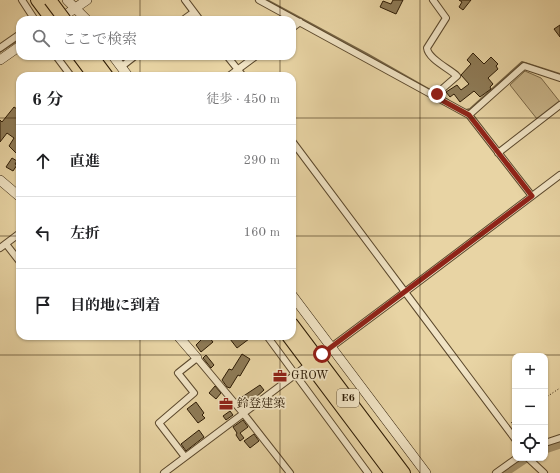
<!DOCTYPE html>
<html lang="ja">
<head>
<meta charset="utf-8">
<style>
	:root { --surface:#fff; --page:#f2f2f2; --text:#202124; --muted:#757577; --line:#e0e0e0 }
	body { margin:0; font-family:"Old Standard TT","Noto Serif JP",serif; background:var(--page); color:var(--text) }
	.controls { position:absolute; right:12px; bottom:12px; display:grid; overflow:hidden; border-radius:8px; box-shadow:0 1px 3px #0004 }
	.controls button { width:36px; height:36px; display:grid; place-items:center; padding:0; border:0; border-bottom:1px solid var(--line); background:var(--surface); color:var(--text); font:20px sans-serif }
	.stop { position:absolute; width:12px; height:12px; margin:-9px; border:3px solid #8f2418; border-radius:50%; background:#fff }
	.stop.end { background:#8f2418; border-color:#fff; box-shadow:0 1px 4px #0008 }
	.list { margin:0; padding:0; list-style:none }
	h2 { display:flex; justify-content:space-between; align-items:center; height:52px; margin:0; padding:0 16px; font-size:17px }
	h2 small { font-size:13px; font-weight:400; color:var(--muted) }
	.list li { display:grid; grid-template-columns:26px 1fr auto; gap:12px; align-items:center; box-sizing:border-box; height:72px; padding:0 16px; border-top:1px solid var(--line) }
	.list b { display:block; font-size:15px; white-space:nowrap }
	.list em { font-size:13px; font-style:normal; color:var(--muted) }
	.icon { flex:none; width:22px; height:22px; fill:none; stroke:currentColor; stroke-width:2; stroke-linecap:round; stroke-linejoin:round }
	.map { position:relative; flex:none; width:560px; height:473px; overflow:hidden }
	.search { position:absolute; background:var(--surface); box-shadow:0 1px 3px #0004; left:16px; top:16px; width:280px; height:44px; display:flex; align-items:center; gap:10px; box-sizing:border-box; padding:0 14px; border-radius:12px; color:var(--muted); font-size:15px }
	.panel { position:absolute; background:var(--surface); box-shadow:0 1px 3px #0004; left:16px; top:72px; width:280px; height:268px; border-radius:12px }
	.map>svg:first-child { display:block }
</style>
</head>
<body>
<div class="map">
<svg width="560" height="473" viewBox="0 0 560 473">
	<rect width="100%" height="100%" fill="#e8d4a4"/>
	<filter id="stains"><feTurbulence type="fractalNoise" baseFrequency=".005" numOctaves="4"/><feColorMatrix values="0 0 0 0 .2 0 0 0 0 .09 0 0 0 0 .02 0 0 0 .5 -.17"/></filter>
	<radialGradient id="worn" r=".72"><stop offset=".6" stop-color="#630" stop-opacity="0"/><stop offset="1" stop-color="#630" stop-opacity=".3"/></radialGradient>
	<path fill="#c8b489" stroke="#7a6746" d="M525,71L541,78L560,102L537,119L510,85Z"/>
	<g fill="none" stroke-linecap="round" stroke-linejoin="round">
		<path stroke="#766444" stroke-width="2" d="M267,0L367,54L434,92
			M0,52L20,39
			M439,95L448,100
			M466,110L470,109L522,62L560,74"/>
		<path stroke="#a8956e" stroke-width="11" d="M545,448L560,443
			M502,473L523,459"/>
	</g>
	<path fill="#8e7b57" stroke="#2c1a04" d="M393,0H403L396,14L380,7L383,1L391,4Z
		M459,0H471L463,10L459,7L462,2Z
		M560,25V37L554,29Z
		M473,53L484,64L491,57L498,64L496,66L498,69L488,78L493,84L490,87L491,89L480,97L474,91L460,102L454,94L450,97L446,92L457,85L461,90L469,84L461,75L471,64L467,60Z
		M14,107L20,111V152L18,155L9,146L14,138L7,133L0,142V120L2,122Z
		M12,158L17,161L15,164L17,165L13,171L6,167Z
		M208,336L213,342L201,352L196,345L202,339Z
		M234,336H253L237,348L230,339Z
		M242,354L250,359L240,376L238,375L230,388L227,387L222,380L229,369L232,370Z
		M206,355L214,365L211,368L203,358Z
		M283,372L286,376L277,382L274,378Z
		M260,385L264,390L245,407L239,399Z
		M215,386L221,393L216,399L209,393Z
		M226,400L230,405L225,409L221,404Z
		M196,402L204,413L202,415L205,418L198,423L187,409Z
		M230,411L233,415L226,420L223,416Z
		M243,420L248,427L240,433L244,438L240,441L236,435L237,433L233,427Z
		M199,430L204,437L186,451L181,444Z
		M254,434L259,441L250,448L244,441Z"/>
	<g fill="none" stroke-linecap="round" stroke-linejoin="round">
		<g stroke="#5b482c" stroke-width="8">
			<path id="street" d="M22,0L35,20
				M185,0L200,20
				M259,0L469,115L532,196
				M433,0L446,18L427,48C428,59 450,69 457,76L434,96
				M183,20L194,12
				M292,28L300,22
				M0,48L20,34
				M56,56L71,76
				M227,56L243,76
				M121,67L135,56
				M229,76L256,56
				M469,115L524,66L560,78
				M292,141L405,292L560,175
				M498,153L560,105
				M6,244L20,262
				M0,248L20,233
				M267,336L368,473
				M322,354L405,292L515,439
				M545,443L560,438
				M185,457L159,423L194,393L178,373L197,358L243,413L290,473
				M528,458L544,473
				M164,473L304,368
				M496,473L517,458"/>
		</g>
		<g stroke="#2c1a04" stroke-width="10">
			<path id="secondary" d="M67,0L87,20
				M58,20L87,0
				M113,56L128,76
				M0,60L20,46
				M0,180L20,197
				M292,295L426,473
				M178,336L197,358"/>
		</g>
		<g stroke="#2c1a04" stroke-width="14">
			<path id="highway" d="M37,0L52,20
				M79,56L94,76
				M92,56L107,76
				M292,324L404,473
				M288,336L391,473"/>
		</g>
		<path stroke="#2c1a04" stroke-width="1" stroke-dasharray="1 2" stroke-linecap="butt" d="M545,398L560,388
			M511,423L515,420"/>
		<use href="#street" stroke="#f0e3c4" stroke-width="6"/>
		<use href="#secondary" stroke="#f0e3c4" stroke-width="9"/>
		<use href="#highway" stroke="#e8d4a4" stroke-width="12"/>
		<g stroke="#2c1a04" stroke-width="14" stroke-linecap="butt">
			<path id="highway-bridge" d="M50,0L65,20"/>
		</g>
		<use href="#highway-bridge" stroke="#e8d4a4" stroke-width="12"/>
	</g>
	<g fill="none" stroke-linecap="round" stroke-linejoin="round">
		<path stroke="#8f2418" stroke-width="5" d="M322,354L532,196L469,115L434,96L437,94"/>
	</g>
	<path fill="none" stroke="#2c1a04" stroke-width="1" stroke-opacity="0.55" d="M140,0V20M280,0V20M420,0V473M140,56V76M280,56V76M0,118H20M292,118H560M0,236H20M292,236H560M140,336V473M280,336V473M0,355H560"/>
	<defs>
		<g id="office-bare" transform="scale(1.08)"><path d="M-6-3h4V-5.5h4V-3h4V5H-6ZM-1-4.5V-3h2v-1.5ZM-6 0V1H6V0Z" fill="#8f2418" stroke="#f0e3c4" stroke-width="2.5" paint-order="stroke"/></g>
	</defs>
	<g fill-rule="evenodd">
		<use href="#office-bare" x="280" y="376"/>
		<use href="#office-bare" x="226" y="404"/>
	</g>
	<g text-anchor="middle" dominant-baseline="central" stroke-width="3.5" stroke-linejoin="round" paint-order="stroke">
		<rect fill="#f0e3c4" stroke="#67563e" stroke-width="1" x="337" y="389" width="22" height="18" rx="3"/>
		<g font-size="11" font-weight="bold" fill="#2c1a04">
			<text x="348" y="398">E6</text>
		</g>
		<g font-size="12" fill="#2c1a04" stroke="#f0e3c4" text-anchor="start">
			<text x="291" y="376">GROW</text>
			<text x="237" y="404">鈴登建築</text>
		</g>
	</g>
	<rect width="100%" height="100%" filter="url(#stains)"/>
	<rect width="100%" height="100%" fill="url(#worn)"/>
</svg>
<div class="controls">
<button>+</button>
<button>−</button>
<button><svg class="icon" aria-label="locate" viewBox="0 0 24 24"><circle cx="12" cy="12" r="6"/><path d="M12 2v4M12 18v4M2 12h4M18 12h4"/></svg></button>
</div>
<div class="stop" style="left:322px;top:354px"></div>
<div class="stop end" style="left:437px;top:94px"></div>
<div class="search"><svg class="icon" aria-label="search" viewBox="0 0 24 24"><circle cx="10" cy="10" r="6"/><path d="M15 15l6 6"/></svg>ここで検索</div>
<section class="panel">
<h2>6 分<small>徒歩 · 450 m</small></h2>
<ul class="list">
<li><svg class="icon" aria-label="ahead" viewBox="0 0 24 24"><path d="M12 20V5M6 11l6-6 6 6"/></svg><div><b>直進</b></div><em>290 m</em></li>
<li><svg class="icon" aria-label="left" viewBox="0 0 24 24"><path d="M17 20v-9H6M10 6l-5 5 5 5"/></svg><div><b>左折</b></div><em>160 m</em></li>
<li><svg class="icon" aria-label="arrive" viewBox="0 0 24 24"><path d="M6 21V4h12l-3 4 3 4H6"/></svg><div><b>目的地に到着</b></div></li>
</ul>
</section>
</div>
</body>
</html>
